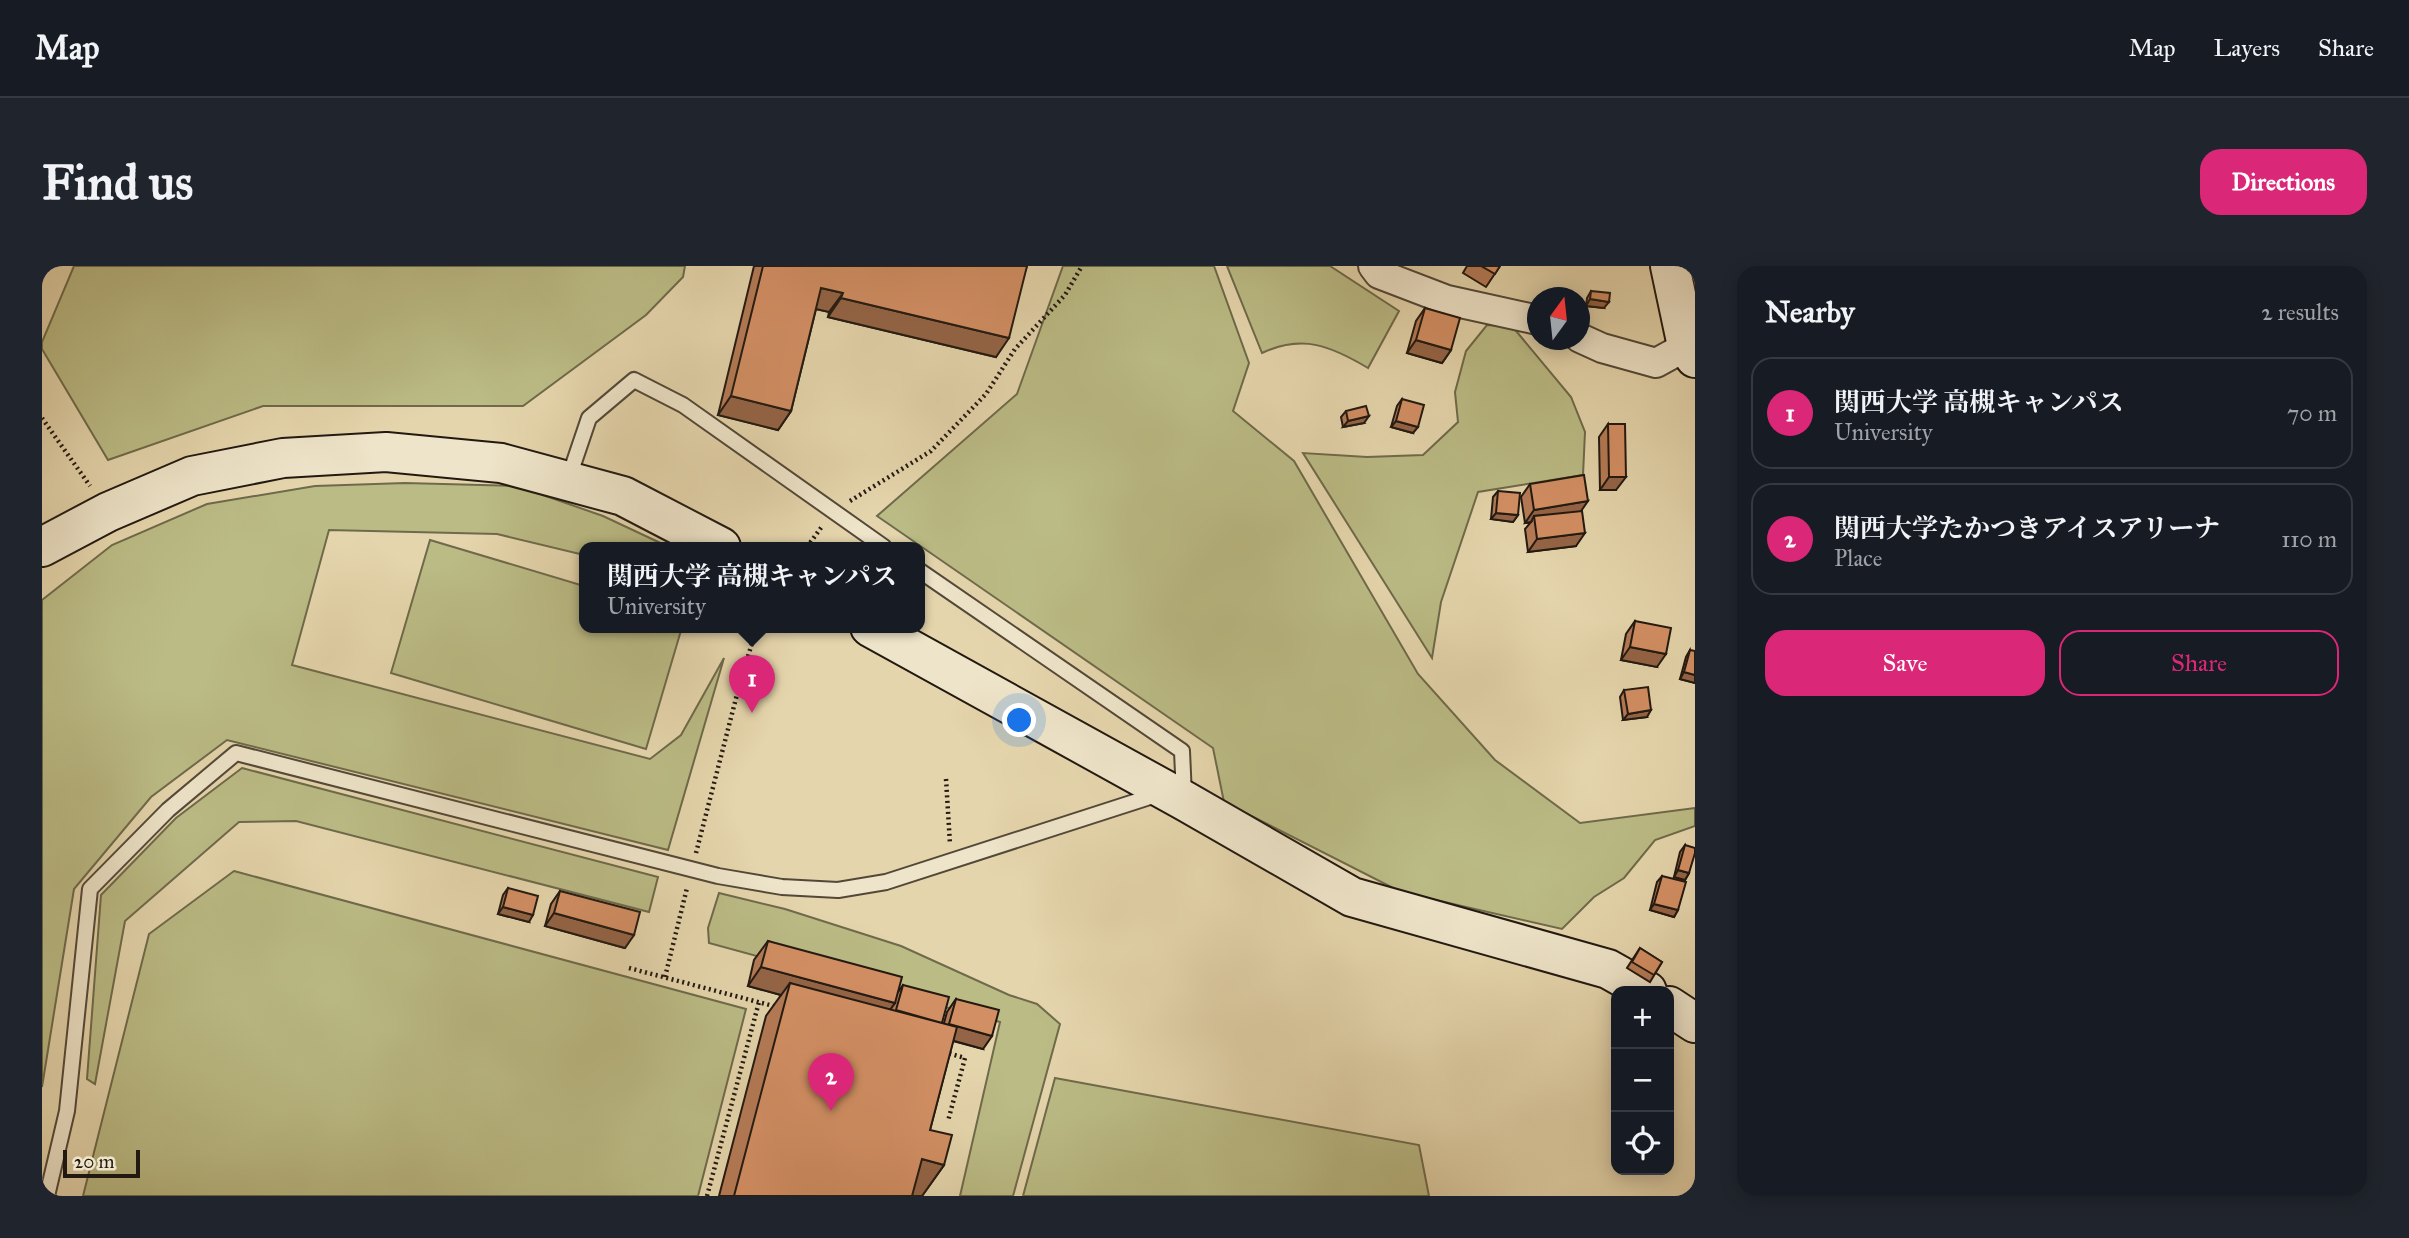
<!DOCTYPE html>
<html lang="en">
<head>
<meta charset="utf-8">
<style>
	:root { --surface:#171b24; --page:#20242c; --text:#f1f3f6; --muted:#9ea1a6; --line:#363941; --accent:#db2777 }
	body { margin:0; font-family:"IM FELL Great Primer","Noto Serif JP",serif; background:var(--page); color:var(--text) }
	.controls { position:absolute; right:21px; bottom:21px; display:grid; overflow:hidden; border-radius:14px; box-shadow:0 4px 18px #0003 }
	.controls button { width:63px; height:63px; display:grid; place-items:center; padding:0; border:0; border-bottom:2px solid var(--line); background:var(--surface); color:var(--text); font:35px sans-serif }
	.compass { position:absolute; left:1485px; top:21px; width:63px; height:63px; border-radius:50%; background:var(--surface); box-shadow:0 4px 18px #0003; rotate:15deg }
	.scale { position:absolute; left:21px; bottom:18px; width:77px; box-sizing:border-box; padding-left:7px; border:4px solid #221911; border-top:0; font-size:19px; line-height:24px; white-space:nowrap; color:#221911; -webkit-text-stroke:5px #eee4c9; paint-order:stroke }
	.you { position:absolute; left:978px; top:455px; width:24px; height:24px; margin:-18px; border:5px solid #fff; border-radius:50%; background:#1a73e8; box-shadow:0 0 0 10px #1a73e833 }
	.badge { display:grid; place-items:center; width:46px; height:46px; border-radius:50%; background:var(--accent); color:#fff; font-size:23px; font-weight:700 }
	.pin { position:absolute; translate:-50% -58px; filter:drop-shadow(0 2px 4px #0008) }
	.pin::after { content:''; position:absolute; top:37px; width:24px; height:21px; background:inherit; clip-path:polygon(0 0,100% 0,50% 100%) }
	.popup { position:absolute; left:537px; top:276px; width:346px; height:91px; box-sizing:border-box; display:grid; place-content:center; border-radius:14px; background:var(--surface); filter:drop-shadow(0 2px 5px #0005); font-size:23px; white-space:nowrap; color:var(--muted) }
	.popup b { font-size:26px; color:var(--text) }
	.popup::after { content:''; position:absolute; left:50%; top:100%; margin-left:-14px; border:14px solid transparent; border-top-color:var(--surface) }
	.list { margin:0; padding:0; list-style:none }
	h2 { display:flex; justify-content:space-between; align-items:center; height:91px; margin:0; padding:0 28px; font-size:30px }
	h2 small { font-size:23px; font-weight:400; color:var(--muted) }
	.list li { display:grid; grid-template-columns:46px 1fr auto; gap:21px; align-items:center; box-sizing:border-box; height:112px; margin:0 14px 14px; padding:0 14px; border:2px solid var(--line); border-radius:21px }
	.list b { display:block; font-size:26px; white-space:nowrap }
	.list p { margin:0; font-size:23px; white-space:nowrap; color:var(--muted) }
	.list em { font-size:23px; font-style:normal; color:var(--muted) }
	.actions { display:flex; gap:14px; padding:21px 28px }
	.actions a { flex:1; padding:16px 0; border:2px solid var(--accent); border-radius:21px; text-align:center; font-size:24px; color:var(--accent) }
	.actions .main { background:var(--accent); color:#fff }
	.icon { flex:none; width:38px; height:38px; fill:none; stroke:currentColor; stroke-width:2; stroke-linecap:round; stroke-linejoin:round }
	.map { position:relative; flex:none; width:1653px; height:930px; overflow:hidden; border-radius:21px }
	header { display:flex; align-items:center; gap:42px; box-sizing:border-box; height:98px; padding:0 35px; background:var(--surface); border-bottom:2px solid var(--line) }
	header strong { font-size:33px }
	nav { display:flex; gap:38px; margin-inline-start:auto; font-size:24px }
	.intro { display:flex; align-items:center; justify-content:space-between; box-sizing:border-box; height:168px; padding:0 42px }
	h1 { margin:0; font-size:49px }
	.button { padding:18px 32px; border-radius:21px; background:var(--accent); color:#fff; font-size:24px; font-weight:700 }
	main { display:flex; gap:42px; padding:0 42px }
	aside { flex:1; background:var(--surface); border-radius:21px; box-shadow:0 4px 18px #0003 }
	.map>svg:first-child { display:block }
</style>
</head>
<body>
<header>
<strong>Map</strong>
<nav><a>Map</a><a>Layers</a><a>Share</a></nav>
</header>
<div class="intro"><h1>Find us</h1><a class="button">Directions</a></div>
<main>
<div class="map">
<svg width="1653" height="930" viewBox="0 0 1653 930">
	<rect width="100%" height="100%" fill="#e5d5ac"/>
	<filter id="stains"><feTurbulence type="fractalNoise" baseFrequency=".00286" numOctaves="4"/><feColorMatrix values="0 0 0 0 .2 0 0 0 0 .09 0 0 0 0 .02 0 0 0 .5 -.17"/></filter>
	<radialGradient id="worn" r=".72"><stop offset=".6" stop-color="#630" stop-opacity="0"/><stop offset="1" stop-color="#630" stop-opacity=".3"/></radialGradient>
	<path fill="#bbbb85" stroke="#6e6a4b" stroke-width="2" d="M32,0H643L641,11L604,49L481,140H221L66,194L0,83V76Z
		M1021,0H1172L1207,97L1191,145L1252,195L1376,408L1453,494L1538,557L1653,542V560L1613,574L1582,612L1552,631L1520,663L1359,626L1182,536L1171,482L835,250L975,128Z
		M1185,0H1288L1357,45L1326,102C1289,80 1261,68 1220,87Z
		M1445,59L1470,60L1529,131L1543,166L1541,209L1436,226L1399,336L1390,392L1261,187L1325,191L1381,189L1416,156L1413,126L1424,85Z
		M363,217L475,220L561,250L627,281H542V289L455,268L287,264L250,399L608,493L639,469L682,392L626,584L185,474L109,531L32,623L0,821V334L70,279L165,238L273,220Z
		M388,274L542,320V361H640L604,483L349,407Z
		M200,502L616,611L607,646L254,555L197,556L83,655L53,818L45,813L59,629L134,552Z
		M192,605L704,743L656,930H41L107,668Z
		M677,627L743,643L859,680L967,729L995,738L1018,758L971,930H918L958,756L667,677L666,662Z
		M1013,812L1377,879L1387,930H981Z"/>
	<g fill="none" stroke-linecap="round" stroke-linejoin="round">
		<g stroke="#534838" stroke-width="18">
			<path id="lane" d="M526,214L547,152L592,114L641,139L842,281
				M878,305L1140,485L1142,530
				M5,930L25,845L48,623L126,544L194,487L676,610L740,621L796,624L844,616L1117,528"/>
		</g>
		<g stroke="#534838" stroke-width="32">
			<path id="street" d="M1331,0L1337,8L1405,34L1496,54
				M1538,72L1560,82L1614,97L1645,80"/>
		</g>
		<g stroke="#221911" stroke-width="42">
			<path id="secondary" d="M1628,0L1645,80L1653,92
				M0,281L66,246L150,210L241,192L344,186L459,197L581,230L679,281
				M828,361L1143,535L1310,631L1566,703L1605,725
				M1627,740L1653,757"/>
		</g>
		<path stroke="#221911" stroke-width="4.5" stroke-dasharray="2 3.5" stroke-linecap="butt" d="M0,152L48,220
			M808,235L889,185L944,128L973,83L1023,29L1040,0
			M765,281L781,259
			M904,513L908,578
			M654,587L699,413L715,361
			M587,702L735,741
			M623,711L645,622
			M902,786L923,792L906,855
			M665,930L717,736"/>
		<use href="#lane" stroke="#eee4c9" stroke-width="14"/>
		<use href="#street" stroke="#eee4c9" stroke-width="28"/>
		<use href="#secondary" stroke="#eee4c9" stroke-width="38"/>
	</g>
	<path fill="#b57b56" stroke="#221911" stroke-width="2" d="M712,0H985L954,91L786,51L787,46L774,43L749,145L736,164L676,149Z
		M1425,0H1458L1444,21L1421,7Z
		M1549,25L1562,42L1544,40L1545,32Z
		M1383,42L1409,84L1400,97L1365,87L1374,55Z
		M1360,133L1371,167L1349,161L1355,140Z
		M1304,145L1322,157L1301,161L1299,151Z
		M1566,158L1574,224H1558L1557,171Z
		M1488,218L1539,245L1534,280L1486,286L1483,263L1489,256L1483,257L1479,231Z
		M1456,225L1476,249L1471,256L1449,253L1451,231Z
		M1593,355L1615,401L1579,394L1584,368Z
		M1648,384L1653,417L1638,413L1644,391Z
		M1582,424L1605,451L1581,454L1578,431Z
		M1643,579L1647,607L1643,614L1632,611L1638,586Z
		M1620,610L1636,644L1632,651L1608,644L1615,616Z
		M466,622L487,656L456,648L461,629Z
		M518,625L583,682L503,660L509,638Z
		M726,675L856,726L861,719L900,757H902L905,746L914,733L941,783L911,775L888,864L902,899L880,930H677L724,750L739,729L706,720L712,694Z
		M1598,682L1620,696L1608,716L1585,702Z"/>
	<path fill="#946446" stroke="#221911" stroke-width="2" d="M779,22L801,27L787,46L765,41Z
		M799,32L967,72L954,91L786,51Z
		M1548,33L1567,36L1562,42L1544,40Z
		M1374,74L1409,84L1400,97L1365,87Z
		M689,130L749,145L736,164L676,149Z
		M1327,150L1322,157L1301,161L1306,155Z
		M1354,155L1376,161L1371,167L1349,161Z
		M1567,211H1584L1574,224H1558Z
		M1546,235L1537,248L1492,250L1489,256L1483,257L1492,244Z
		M1454,247L1476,249L1471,256L1449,253Z
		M1543,267L1534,280L1486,286L1495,273Z
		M1588,381L1624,388L1615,401L1579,394Z
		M1642,406L1653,409V417L1638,413Z
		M1609,444L1605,451L1581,454L1586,448Z
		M1636,604L1647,607L1643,614L1632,611Z
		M1612,638L1636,644L1632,651L1608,644Z
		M461,641L491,649L487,656L456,648Z
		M512,647L592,669L583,682L503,660Z
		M719,701L853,737L840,755L748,717L739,729L706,720Z
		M907,758L950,770L941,783L898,771Z
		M880,893L902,899L880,930H872L857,926Z"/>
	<path fill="#d38f64" stroke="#221911" stroke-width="2" d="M721,0H985L967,72L799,32L801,27L779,22L749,145L689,130Z
		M1439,0H1458L1453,8Z
		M1549,25L1568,27L1567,36L1548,33Z
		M1383,42L1418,52L1409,84L1374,74Z
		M1360,133L1382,139L1376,161L1354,155Z
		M1324,140L1327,150L1306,155L1304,145Z
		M1566,158H1583L1584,211H1567Z
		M1542,209L1546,235L1492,244L1488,218Z
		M1456,225L1478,227L1476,249L1454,247Z
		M1540,245L1543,267L1495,273L1492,250Z
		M1593,355L1629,362L1624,388L1588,381Z
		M1648,384L1653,385V409L1642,406Z
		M1606,421L1609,444L1586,448L1582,424Z
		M1643,579L1653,582V587L1647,607L1636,604Z
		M1620,610L1644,616L1636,644L1612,638Z
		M466,622L496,630L491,649L461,641Z
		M518,625L598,646L592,669L512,647Z
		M726,675L860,711L853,737L719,701Z
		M1598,682L1620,696L1612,709L1590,696Z
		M748,717L915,761L888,864L910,869L902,899L880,893L870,930H692Z
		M861,719L907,731L900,757L854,744Z
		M914,733L957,744L950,770L907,758Z"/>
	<rect width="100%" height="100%" filter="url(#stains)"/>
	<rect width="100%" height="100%" fill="url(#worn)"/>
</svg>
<div class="controls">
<button>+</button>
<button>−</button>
<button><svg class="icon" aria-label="locate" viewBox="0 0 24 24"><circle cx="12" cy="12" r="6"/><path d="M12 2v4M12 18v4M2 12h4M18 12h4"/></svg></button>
</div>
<svg class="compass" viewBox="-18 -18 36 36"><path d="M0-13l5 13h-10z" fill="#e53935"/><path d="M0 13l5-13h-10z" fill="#9ea1a6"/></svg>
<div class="scale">20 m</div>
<div class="you"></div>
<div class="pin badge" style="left:710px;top:447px">1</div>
<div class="popup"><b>関西大学 高槻キャンパス</b>University</div>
<div class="pin badge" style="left:789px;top:845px">2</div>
</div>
<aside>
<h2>Nearby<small>2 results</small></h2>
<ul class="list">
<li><span class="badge">1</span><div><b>関西大学 高槻キャンパス</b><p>University</p></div><em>70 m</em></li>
<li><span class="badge">2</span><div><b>関西大学たかつきアイスアリーナ</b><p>Place</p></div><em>110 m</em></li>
</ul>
<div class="actions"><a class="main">Save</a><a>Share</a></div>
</aside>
</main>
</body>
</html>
